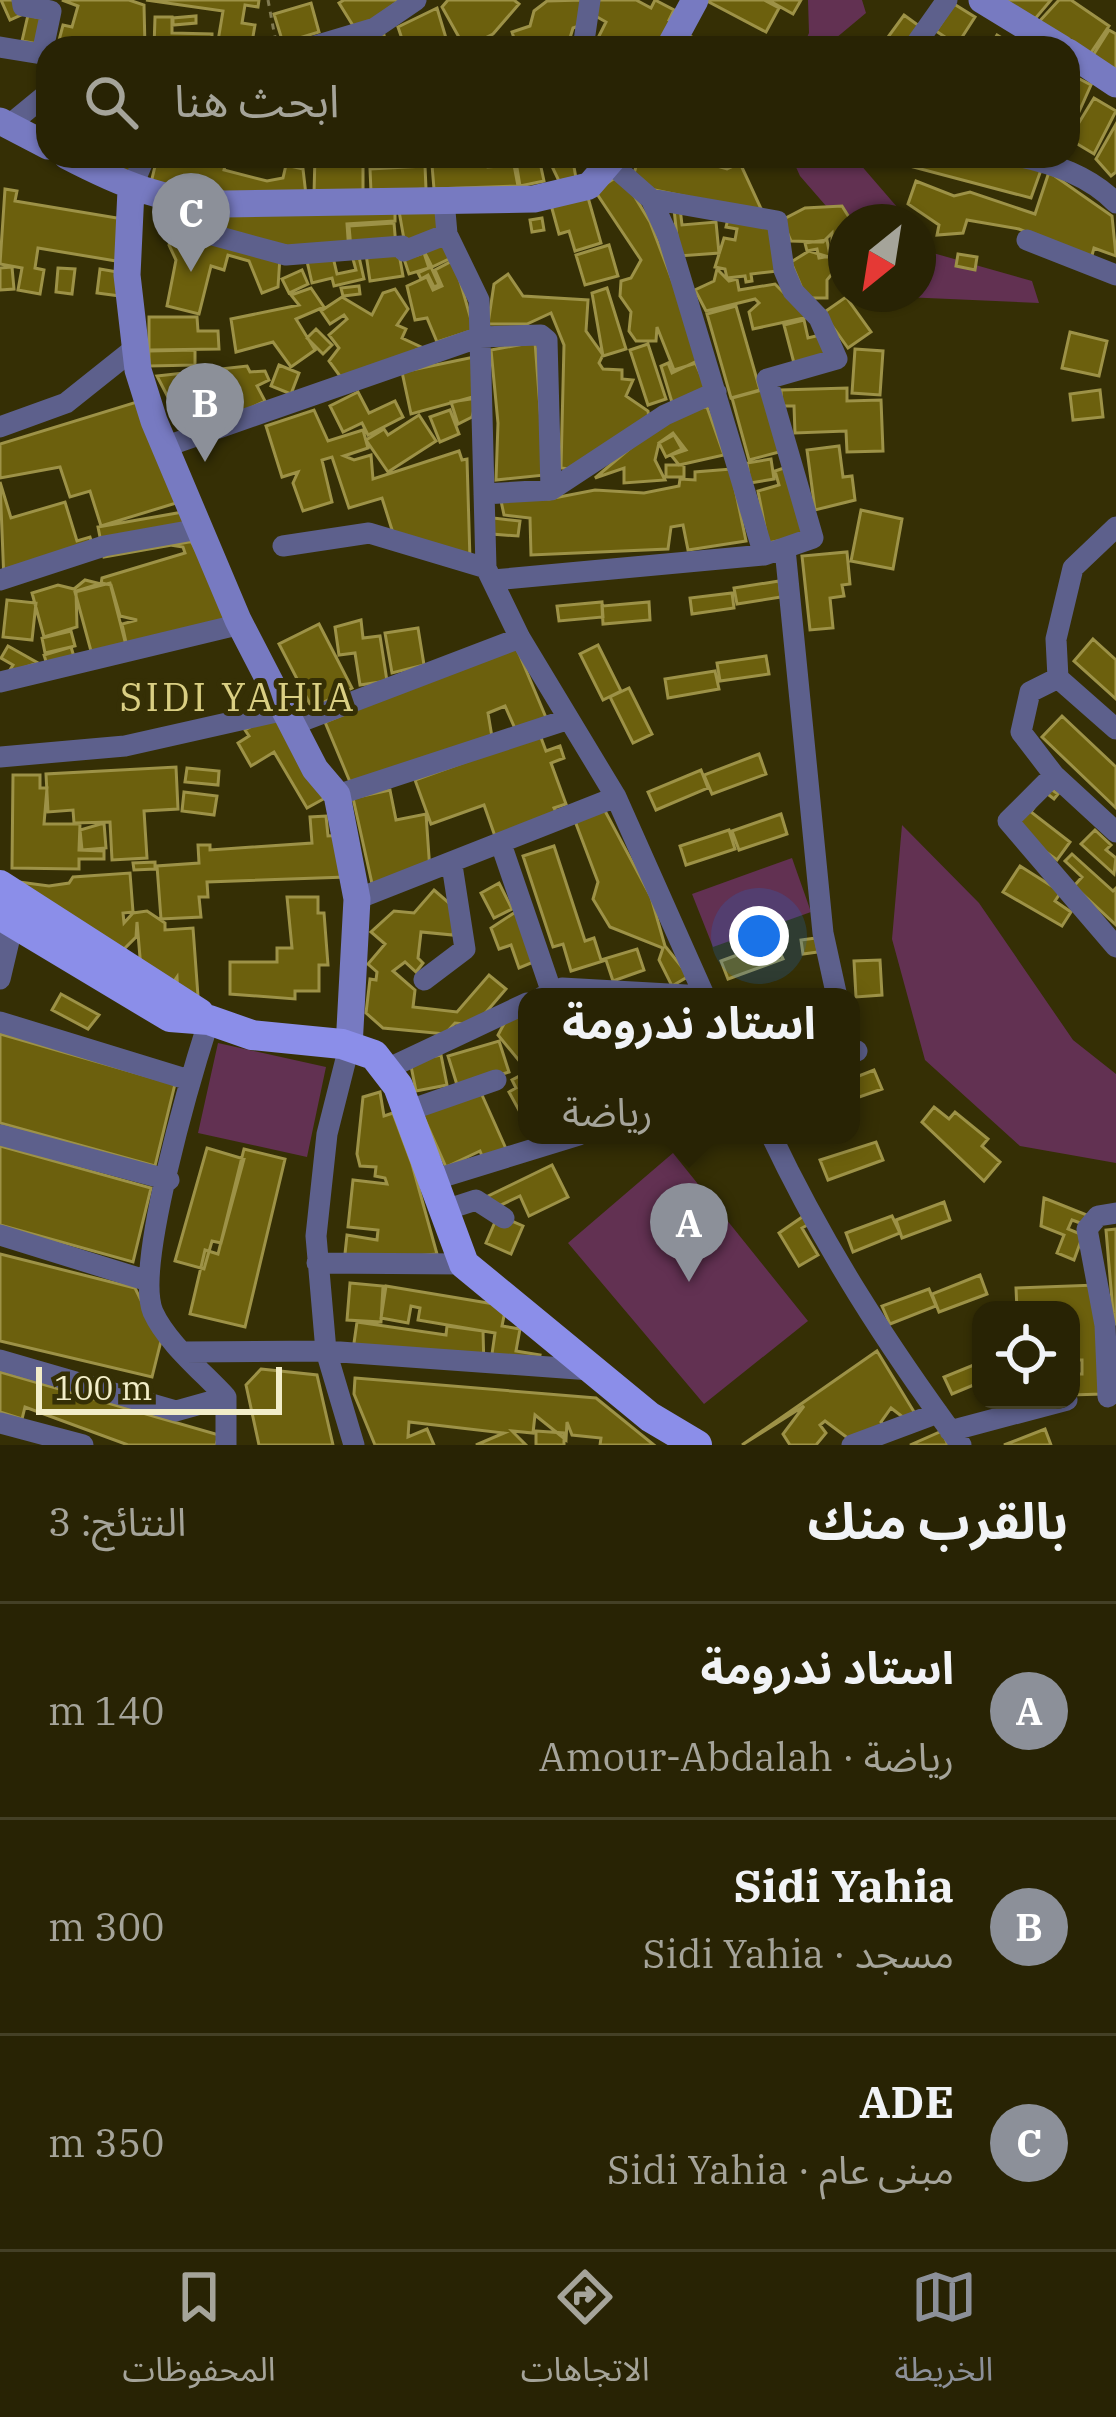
<!DOCTYPE html>
<html lang="ar">
<head>
<meta charset="utf-8">
<style>
	:root { --surface:#282304; --page:#302b0e; --text:#f1f3f6; --muted:#a5a49a; --line:#444026; --accent:#8c9099 }
	body { margin:0; font-family:"IBM Plex Serif","Noto Sans Arabic",serif; background:var(--page); color:var(--text); direction:rtl }
	.controls { position:absolute; right:36px; bottom:36px; display:grid; overflow:hidden; border-radius:24px; box-shadow:0 3px 9px #0004 }
	.controls button { width:108px; height:108px; display:grid; place-items:center; padding:0; border:0; border-bottom:3px solid var(--line); background:var(--surface); color:var(--text); font:60px sans-serif }
	.compass { position:absolute; left:828px; top:204px; width:108px; height:108px; border-radius:50%; background:var(--surface); box-shadow:0 3px 9px #0004; rotate:210deg }
	.scale { position:absolute; left:36px; bottom:30px; width:246px; box-sizing:border-box; padding-left:12px; border:6px solid #f2edc8; border-top:0; font-size:33px; line-height:42px; white-space:nowrap; color:#f2edc8; -webkit-text-stroke:9px #352f05; paint-order:stroke }
	.you { position:absolute; left:759px; top:936px; width:42px; height:42px; margin:-30px; border:9px solid #fff; border-radius:50%; background:#1a73e8; box-shadow:0 0 0 18px #1a73e833 }
	.badge { display:grid; place-items:center; width:78px; height:78px; border-radius:50%; background:var(--accent); color:#fff; font-size:39px; font-weight:700 }
	.pin { position:absolute; translate:-50% -99px; filter:drop-shadow(0 3px 6px #0008) }
	.pin::after { content:''; position:absolute; top:63px; width:42px; height:36px; background:inherit; clip-path:polygon(0 0,100% 0,50% 100%) }
	.popup { position:absolute; left:518px; top:988px; width:342px; height:156px; box-sizing:border-box; display:grid; place-content:center; border-radius:24px; background:var(--surface); filter:drop-shadow(0 3px 9px #0005); font-size:39px; white-space:nowrap; color:var(--muted) }
	.popup b { font-size:45px; color:var(--text) }
	.popup::after { content:''; position:absolute; left:50%; top:100%; margin-left:-24px; border:24px solid transparent; border-top-color:var(--surface) }
	.list { margin:0; padding:0; list-style:none }
	h2 { display:flex; justify-content:space-between; align-items:center; height:156px; margin:0; padding:0 48px; font-size:51px }
	h2 small { font-size:39px; font-weight:400; color:var(--muted) }
	.list li { display:grid; grid-template-columns:78px 1fr auto; gap:36px; align-items:center; box-sizing:border-box; height:216px; padding:0 48px; border-top:3px solid var(--line) }
	.list b { display:block; font-size:45px; white-space:nowrap }
	.list p { margin:0; font-size:39px; white-space:nowrap; color:var(--muted) }
	.list em { font-size:39px; font-style:normal; color:var(--muted) }
	.icon { flex:none; width:66px; height:66px; fill:none; stroke:currentColor; stroke-width:2; stroke-linecap:round; stroke-linejoin:round }
	.map { position:relative; flex:none; width:1116px; height:1445px; overflow:hidden; direction:ltr }
	.search { position:absolute; background:var(--surface); box-shadow:0 3px 9px #0004; left:36px; right:36px; top:36px; height:132px; display:flex; align-items:center; gap:30px; box-sizing:border-box; padding:0 42px; border-radius:36px; color:var(--muted); font-size:45px }
	.sheet { height:804px; background:var(--surface) }
	nav { display:flex; justify-content:space-around; align-items:center; box-sizing:border-box; height:168px; border-top:3px solid var(--line); background:var(--surface); font-size:33px; color:var(--muted) }
	nav a { display:grid; justify-items:center; gap:6px }
	nav .on { color:var(--accent) }
	.map>svg:first-child { display:block }
</style>
</head>
<body>
<div class="map">
<svg width="1116" height="1445" viewBox="0 0 1116 1445">
	<rect width="100%" height="100%" fill="#352f05"/>
	<path fill="#623152" d="M808,0H862L866,13L824,48H802L809,33Z
		M791,156H853L910,222H846V229L800,176Z
		M918,233L933,253L1032,281L1039,303L904,297L918,294Z
		M902,825L979,903L1073,1040L1116,1074V1163L1020,1146L925,1060L892,939Z
		M792,858L811,912L713,947L692,894Z
		M218,1043L326,1067L307,1157L198,1133Z
		M673,1153L808,1321L704,1404L568,1243Z"/>
	<path fill="#6c600d" stroke="#9d9247" stroke-width="3" d="M1,0H14L21,15L10,20Z
		M129,0L144,5L145,48H57L63,25L72,27L78,6L62,0Z
		M146,0H259L258,7L245,5L242,23L255,25L251,48L217,47L223,11Z
		M344,0H400L357,32L339,3Z
		M448,0H514L519,4L493,34L465,48L442,7Z
		M583,0L582,25L573,28L567,48L540,39L543,48H517L512,32L530,26L534,11L547,1Z
		M599,0H636L651,8L655,0L674,10L669,20L677,24L664,48H593L606,22L592,14Z
		M705,0H764L779,8L766,32Z
		M768,0H801L793,14Z
		M998,0H1051L1029,26Z
		M1059,0H1071L1109,26L1086,60L1036,25Z
		M311,3L319,32L283,43L274,14Z
		M954,4L975,17L957,45L936,31Z
		M437,8L449,48H405L398,27Z
		M28,15L44,19L38,44L22,41Z
		M904,15L922,28L907,48H880Z
		M196,16V23L173,25V18Z
		M155,17H172V33L212,34V48H154Z
		M1109,30L1116,34V72L1092,57Z
		M684,33L714,48H677Z
		M384,35L387,48H358L356,42Z
		M997,35L1019,48H989Z
		M1068,73L1091,85L1074,123L1068,120Z
		M1094,98L1116,111L1094,154L1069,139Z
		M1116,124V172L1111,176L1096,159Z
		M86,156H140L130,177Z
		M149,156H218L226,162L224,170L267,181L283,178L286,165L303,169L306,195L199,199L198,186L193,198L150,187L157,158Z
		M315,156H363V195L314,194Z
		M453,156H486L488,167L514,165L518,186L434,189L432,165Z
		M547,156H572L576,178L559,181Z
		M639,156H682L727,169L740,163L763,213L650,189L633,177Z
		M916,156L994,157L1041,170L1031,198L913,167Z
		M539,158L544,181L520,186L516,162Z
		M425,166L426,189L371,192L370,169Z
		M1049,172L1112,216L1116,256L1094,248L1091,259L1019,229L967,220L963,233L937,235L939,225L908,204L916,181L954,196L970,192L1035,214Z
		M621,174L650,222L703,361L674,370L657,327L656,341H636L629,331L631,312L620,296L621,281L631,278L641,260L595,191Z
		M5,189L17,191L15,201L123,219L122,262L38,248L35,268L44,270L40,294L18,290L22,268L0,264Z
		M587,194L601,243L575,251L569,231L559,234L551,205Z
		M438,206L441,230L405,245L399,211Z
		M842,206L852,222H846V271L835,270L827,280V298H806L791,262L809,251L832,258V233L823,242L791,241L782,220L805,208Z
		M680,208L682,225L716,222L719,253L679,256L674,209Z
		M395,211V221L347,224L349,252L271,249L212,232L211,212Z
		M729,215L771,222L778,271L751,274L752,281L746,282L745,276L727,278L725,269L715,267L724,238L735,240L737,229L726,227Z
		M542,218L544,230L532,232L530,220Z
		M394,223L396,246L351,249L349,226Z
		M172,232L194,244L208,239L280,257L278,287L262,293L249,261L228,255L224,270L211,266L199,314L167,306L176,260L169,245Z
		M443,238L453,257L432,267L423,249Z
		M827,240L830,256L819,258L817,249L807,251L805,243Z
		M609,245L618,276L585,285L576,255Z
		M398,248L403,276L370,281L366,254Z
		M424,253L429,268L409,274L404,259Z
		M958,254L977,257L975,270L956,266Z
		M306,257H333L337,274L356,270L353,259L359,257L364,279L334,286L332,278L312,283Z
		M454,260L474,330L437,342L427,318L415,320L407,286L427,277L433,290L442,286L435,270Z
		M12,267L14,289L0,290V268Z
		M431,267L439,285L434,287L428,275L421,279L418,273Z
		M58,268L75,269L72,294L56,292Z
		M100,269L123,273L120,296L97,293Z
		M717,269L729,281L737,279L739,290L775,284L808,317L753,329L749,312L759,303L755,299L706,311L695,290L714,281Z
		M302,270L308,284L289,293L282,279Z
		M508,274L523,296L588,300L586,331L603,355L599,363L603,369L622,370V379L633,380L626,396L648,411L649,418L569,469L561,468L564,345L551,313L527,324H488L494,284Z
		M359,286L360,294L343,296L341,288Z
		M311,288L324,307L296,319L315,350L291,367L273,342L236,352L231,319L299,305L291,295Z
		M607,288L626,349L603,356L592,293Z
		M395,289L408,309L397,325L406,329L402,338L421,347L350,390L329,361L339,348L329,335L347,319L344,315L330,324L321,311L342,297L372,315L383,293Z
		M846,297L871,332L848,348L823,313Z
		M736,306L760,390L731,398L707,314Z
		M149,317H197L198,331H218L219,349L149,350Z
		M804,320L808,338L824,334L830,356L795,367L784,325Z
		M316,329L332,345L323,354L307,338Z
		M1070,332L1107,341L1099,376L1062,368Z
		M535,342L545,475L496,480L498,423L491,350Z
		M648,344L666,399L648,405L630,350Z
		M855,349L883,351L880,395L852,393Z
		M195,350V365L149,366V351Z
		M474,357L480,395L411,414L402,372Z
		M695,362L709,393L674,409L661,366L668,363L672,373Z
		M279,365L299,373L291,394L271,386Z
		M247,366L250,372L265,371L269,380L257,386L265,401L189,438L157,376Z
		M847,388V401L881,400L883,451L847,452L846,431L795,433L794,406H782L781,390Z
		M766,389L783,451L749,460L732,398Z
		M1100,390L1103,417L1073,420L1070,394Z
		M358,392L369,413L395,401L403,417L368,435L362,423L343,432L330,406Z
		M153,397L186,500L101,526L90,491L70,497L60,467L0,478V444Z
		M477,398L472,417L458,424L451,402Z
		M707,407L724,455L679,465L671,455L686,450L673,433L659,443L655,460L665,480L624,483V468L595,478L674,411Z
		M314,410L328,441L363,430L368,448L344,456L354,460L371,455L373,479L459,451L462,460L467,459L470,560L393,533L382,498L349,508L332,457L322,460L332,502L303,511L293,483L298,472L282,477L266,426Z
		M450,410L459,434L440,442L430,417Z
		M419,415L436,441L388,472L366,440L384,429L388,435Z
		M674,435L682,449L666,457L659,443Z
		M839,446L843,477L852,476L855,500L815,510L807,450Z
		M771,459L774,479L750,483L747,463Z
		M666,465H684V477H666Z
		M790,466L806,535L768,543L758,491L779,485L775,471Z
		M731,469L746,541L688,550L683,525L671,527L668,549L531,555L530,518L504,515L500,496L549,499L595,490L644,493L679,486L680,479L695,480V472Z
		M0,482L11,518L65,502L77,541L90,537L95,553L4,581Z
		M194,510L200,540L104,557L98,527Z
		M861,510L902,519L893,569L851,561Z
		M493,518L520,521L518,536L492,534Z
		M190,539L232,618L127,647L122,624L137,620L120,616L111,585L102,583L76,591L77,627L44,637L32,593L58,585L74,589L85,580L101,584L102,578L185,553L183,547L170,545Z
		M847,552L850,584L842,585L844,596L830,598L833,628L810,630L802,556Z
		M779,581L781,597L737,604L734,588Z
		M110,583L129,657L95,666L75,592Z
		M732,593L734,608L692,614L690,598Z
		M7,600L36,603L32,640L3,637Z
		M602,602L603,617L559,621L557,606Z
		M649,602L650,620L603,624L602,606Z
		M361,620L363,638L380,636L387,681L360,685L355,653L339,655L335,627Z
		M319,624L352,688L312,708L279,644Z
		M418,628L424,665L392,673L385,633Z
		M71,631L75,646L45,653L42,638Z
		M1093,639L1116,660V699L1074,661Z
		M515,644L547,720L517,733L505,706L488,713L492,737L350,782L325,722Z
		M598,645L621,691L603,700L580,654Z
		M8,646L38,663L8,673L13,665L1,658Z
		M71,647L76,663L49,671L44,655Z
		M766,656L769,674L720,681L717,663Z
		M715,671L719,689L668,698L665,679Z
		M629,688L652,734L633,743L610,697Z
		M276,712L327,797L307,808L274,752L251,766L238,743L249,736L245,730Z
		M1062,716L1116,767V808L1042,737Z
		M540,735L546,751L560,746L564,758L551,763L566,804L554,808L557,814L497,842L484,805L431,824L415,780Z
		M759,754L766,774L712,794L704,775Z
		M176,767L178,809L144,811L147,858L112,860L110,822L74,823L73,810L48,812L46,774Z
		M187,768L219,771L218,785L185,782Z
		M701,770L708,788L656,810L648,792Z
		M13,775H40V788H47L44,824H80L79,850L104,851V859H79V869L12,868Z
		M1044,784L1058,794L1054,799L1045,792L1031,812L1070,842L1057,860L1012,827Z
		M390,790L396,820L426,814L430,871L373,888L353,798Z
		M184,792L217,796L214,815L182,811Z
		M604,809L651,897L665,946L689,976L672,986L659,960L663,948L610,927L593,899L598,882L575,821Z
		M781,814L787,834L739,850L732,831Z
		M326,816L328,836L343,835L346,877L207,882L208,897H199L201,917L161,919L157,866L199,863L198,845H210V850L312,843L310,817Z
		M104,823L106,848L82,850L80,830Z
		M729,830L735,849L686,865L680,846Z
		M1095,830L1111,845L1106,850L1116,858L1114,874L1081,844Z
		M554,846L585,941L594,938L601,960L637,949L644,970L613,981L606,960L571,971L563,944L553,947L523,856Z
		M1072,854L1113,891L1116,888V925L1074,886L1082,877L1065,861Z
		M155,862V869L134,870L133,863Z
		M1020,866L1061,892L1055,901L1071,912L1062,926L1003,892Z
		M130,873L133,912L123,913L124,923L133,913L147,911L165,923V930L193,928L198,996L178,997L177,977L170,987L141,969L137,922L136,937L123,950L19,882L49,886L69,883L73,877Z
		M499,883L512,909L494,918L481,893Z
		M434,890L456,909L453,935L421,932L418,958L423,963L416,972L405,962L393,971L415,990L413,1007L457,1012L489,975L506,989L475,1025L455,1023L445,1034L383,1028L366,1013L370,979L376,980L377,972L368,964L385,944L371,932L394,911L414,913Z
		M287,897H318V913H324L328,965H319V991H295V999L230,994V962H277V948H292Z
		M517,911L536,961L519,968L511,945L499,949L491,928Z
		M816,938L818,952L803,954L801,940Z
		M775,941L783,959L728,979L721,961Z
		M880,960L882,995L856,997L854,961Z
		M61,994L99,1015L88,1029L52,1010Z
		M527,1012V1061L521,1063L498,1035L505,1022Z
		M0,1034L175,1084L155,1166L0,1123Z
		M499,1041L509,1072L458,1088L448,1056Z
		M441,1055L447,1085L416,1091L410,1061Z
		M874,1070L882,1089L851,1100V1079Z
		M527,1072V1125L509,1092L516,1088L512,1080Z
		M478,1086L507,1151L484,1161L480,1151L446,1167L421,1111Z
		M380,1092L384,1116L393,1113L412,1164L437,1254L344,1263L347,1235L377,1240L378,1230L348,1227L353,1180L387,1184L385,1178L375,1176L376,1167L360,1166L357,1154L363,1097Z
		M934,1107L949,1119L955,1112L988,1139L982,1146L1000,1162L984,1181L922,1122Z
		M876,1142L883,1160L828,1180L820,1160Z
		M0,1146L151,1188L133,1262L0,1225Z
		M207,1148L244,1159L221,1243L212,1241L204,1269L175,1261Z
		M244,1149L285,1159L245,1327L190,1314L205,1250L218,1254Z
		M552,1165L568,1197L529,1216L520,1196L484,1213L478,1201Z
		M1044,1198L1087,1215L1083,1224L1072,1220L1068,1229L1083,1235L1074,1260L1057,1253L1064,1235L1041,1226Z
		M944,1202L950,1220L902,1238L896,1220Z
		M808,1213L813,1222L802,1228L818,1255L799,1266L779,1233Z
		M498,1215L523,1226L511,1254L486,1243Z
		M892,1216L900,1233L853,1252L846,1233Z
		M1116,1229V1324H1114L1106,1230Z
		M0,1254L135,1288L161,1341L152,1377L0,1341Z
		M980,1275L987,1294L939,1312L932,1294Z
		M350,1283L383,1286L381,1322L347,1320Z
		M1096,1285L1102,1394L1071,1395V1374H1082V1360H1071V1310H1052V1304L1017,1310L1016,1288Z
		M386,1286L506,1306L502,1326L520,1329L516,1351L540,1355L537,1369L491,1361L495,1333L418,1320L420,1308L411,1306L408,1323L381,1318Z
		M929,1289L936,1306L890,1324L882,1306Z
		M357,1322L446,1335L447,1326L483,1331L484,1368L353,1350Z
		M877,1351L916,1415L908,1421L891,1408L881,1422L885,1428L857,1445L825,1421L820,1425L826,1433L816,1445H790L783,1434L804,1406L742,1445Z
		M981,1362V1382L952,1394L944,1377Z
		M261,1369L317,1375L333,1445H259L246,1385Z
		M0,1372L219,1435L216,1445H128L25,1407L22,1419L0,1412Z
		M355,1378L596,1398L654,1445H600L601,1438L572,1435L567,1422L566,1440L535,1415L533,1433L512,1431L526,1445H476L504,1433L409,1422L408,1437L427,1429L434,1445H375L354,1394Z
		M1045,1429L1051,1445H1004Z
		M536,1431L564,1433V1445H536Z
		M942,1431L948,1445H910Z"/>
	<g fill="none" stroke-linecap="round" stroke-linejoin="round">
		<path stroke="#807a52" stroke-width="3" stroke-dasharray="6 6" stroke-linecap="butt" d="M268,0L277,48"/>
		<path stroke="#5d608c" stroke-width="21" d="M22,0L23,6L51,11L42,54
			M0,47L48,55
			M308,48L375,28L416,0
			M583,48L590,0
			M913,48L947,0
			M9,125L48,93
			M1017,156C1054,164 1090,176 1116,203
			M131,190L145,156
			M651,199L777,221L784,270L793,291L819,318L837,359L767,379L813,538L764,555
			M444,200L447,234L479,300L486,568L520,638L616,797L705,997
			M194,204L198,231L286,255L402,246L404,251L447,234
			M1027,240L1116,275
			M0,427L66,403L135,348
			M167,446L480,337L541,335L547,340L551,490
			M484,494L551,490L665,415L716,392
			M283,546L369,533L486,568
			M785,549L823,933L837,997
			M0,580L104,546L199,529
			M493,580L764,555L668,236L651,199L602,156
			M1058,678L1056,639L1073,568L1116,527
			M0,682L241,624
			M292,725L520,638
			M1116,729L1058,678L1030,692L1021,732L1054,775L1116,832
			M0,757L125,746L285,710
			M1054,775L1008,821L1116,947
			M337,795L569,719
			M501,844L552,993
			M357,899L616,797
			M0,979L13,924
			M424,980L465,949L452,865
			M542,997L562,988L704,996
			M209,1020C192,1073 134,1267 153,1312C167,1343 203,1372 226,1397V1445
			M0,1022L189,1080
			M349,1047L327,1134L316,1236L326,1351L591,1370
			M851,1053L857,1051
			M389,1068L527,1003
			M407,1111L496,1080
			M0,1135L169,1180
			M771,1135C824,1247 888,1346 961,1445
			M433,1180L579,1135
			M442,1211L476,1200L504,1218
			M0,1235L145,1280
			M317,1263L464,1264
			M184,1352L326,1351L354,1445
			M0,1360L176,1411L226,1397
			M1108,1397L1105,1325L1087,1229L1098,1216L1116,1213
			M0,1423L83,1445
			M950,1431L1067,1400
			M852,1445L938,1413"/>
		<path stroke="#777ac1" stroke-width="27" d="M982,0L1061,48
			M669,48L695,0
			M1068,52L1116,84
			M0,121L48,146
			M67,156C119,183 165,203 225,204L534,199L589,186L615,156
			M131,190L127,275L138,370L154,421L238,620L315,769L337,795L357,899L349,1047"/>
		<path stroke="#8b8ee9" stroke-width="30" d="M0,885L199,1013
			M0,915L170,1017L209,1020L252,1035L342,1044L374,1055L398,1086L464,1264L650,1417L697,1445"/>
	</g>
	<g text-anchor="middle" dominant-baseline="central" stroke-width="10" stroke-linejoin="round" paint-order="stroke">
		<g font-size="39" letter-spacing="3" fill="#dacf83" stroke="#352f05">
			<text x="238" y="696">SIDI YAHIA</text>
		</g>
	</g>
</svg>
<div class="controls">
<button><svg class="icon" aria-label="locate" viewBox="0 0 24 24"><circle cx="12" cy="12" r="6"/><path d="M12 2v4M12 18v4M2 12h4M18 12h4"/></svg></button>
</div>
<svg class="compass" viewBox="-18 -18 36 36"><path d="M0-13l5 13h-10z" fill="#e53935"/><path d="M0 13l5-13h-10z" fill="#a5a49a"/></svg>
<div class="scale">100 m</div>
<div class="you"></div>
<div class="pin badge" style="left:689px;top:1282px">A</div>
<div class="popup"><b>استاد ندرومة</b>رياضة</div>
<div class="pin badge" style="left:205px;top:462px">B</div>
<div class="pin badge" style="left:191px;top:272px">C</div>
<div class="search"><svg class="icon" aria-label="search" viewBox="0 0 24 24"><circle cx="10" cy="10" r="6"/><path d="M15 15l6 6"/></svg>ابحث هنا</div>
</div>
<section class="sheet">
<h2>بالقرب منك<small>النتائج: 3</small></h2>
<ul class="list">
<li><span class="badge">A</span><div><b>استاد ندرومة</b><p>رياضة · Amour-Abdalah</p></div><em>140 m</em></li>
<li><span class="badge">B</span><div><b>Sidi Yahia</b><p>مسجد · Sidi Yahia</p></div><em>300 m</em></li>
<li><span class="badge">C</span><div><b>ADE</b><p>مبنى عام · Sidi Yahia</p></div><em>350 m</em></li>
</ul>
</section>
<nav>
<a class="on"><svg class="icon" aria-label="map" viewBox="0 0 24 24"><path d="M3 6l6-2 6 2 6-2v14l-6 2-6-2-6 2zM9 4v14M15 6v14"/></svg>الخريطة</a>
<a><svg class="icon" aria-label="directions" viewBox="0 0 24 24"><path d="M12 3l9 9-9 9-9-9zM9 14v-3h6M13 9l2 2-2 2"/></svg>الاتجاهات</a>
<a><svg class="icon" aria-label="saved" viewBox="0 0 24 24"><path d="M7 4h10v16l-5-4-5 4z"/></svg>المحفوظات</a>
</nav>
</body>
</html>
